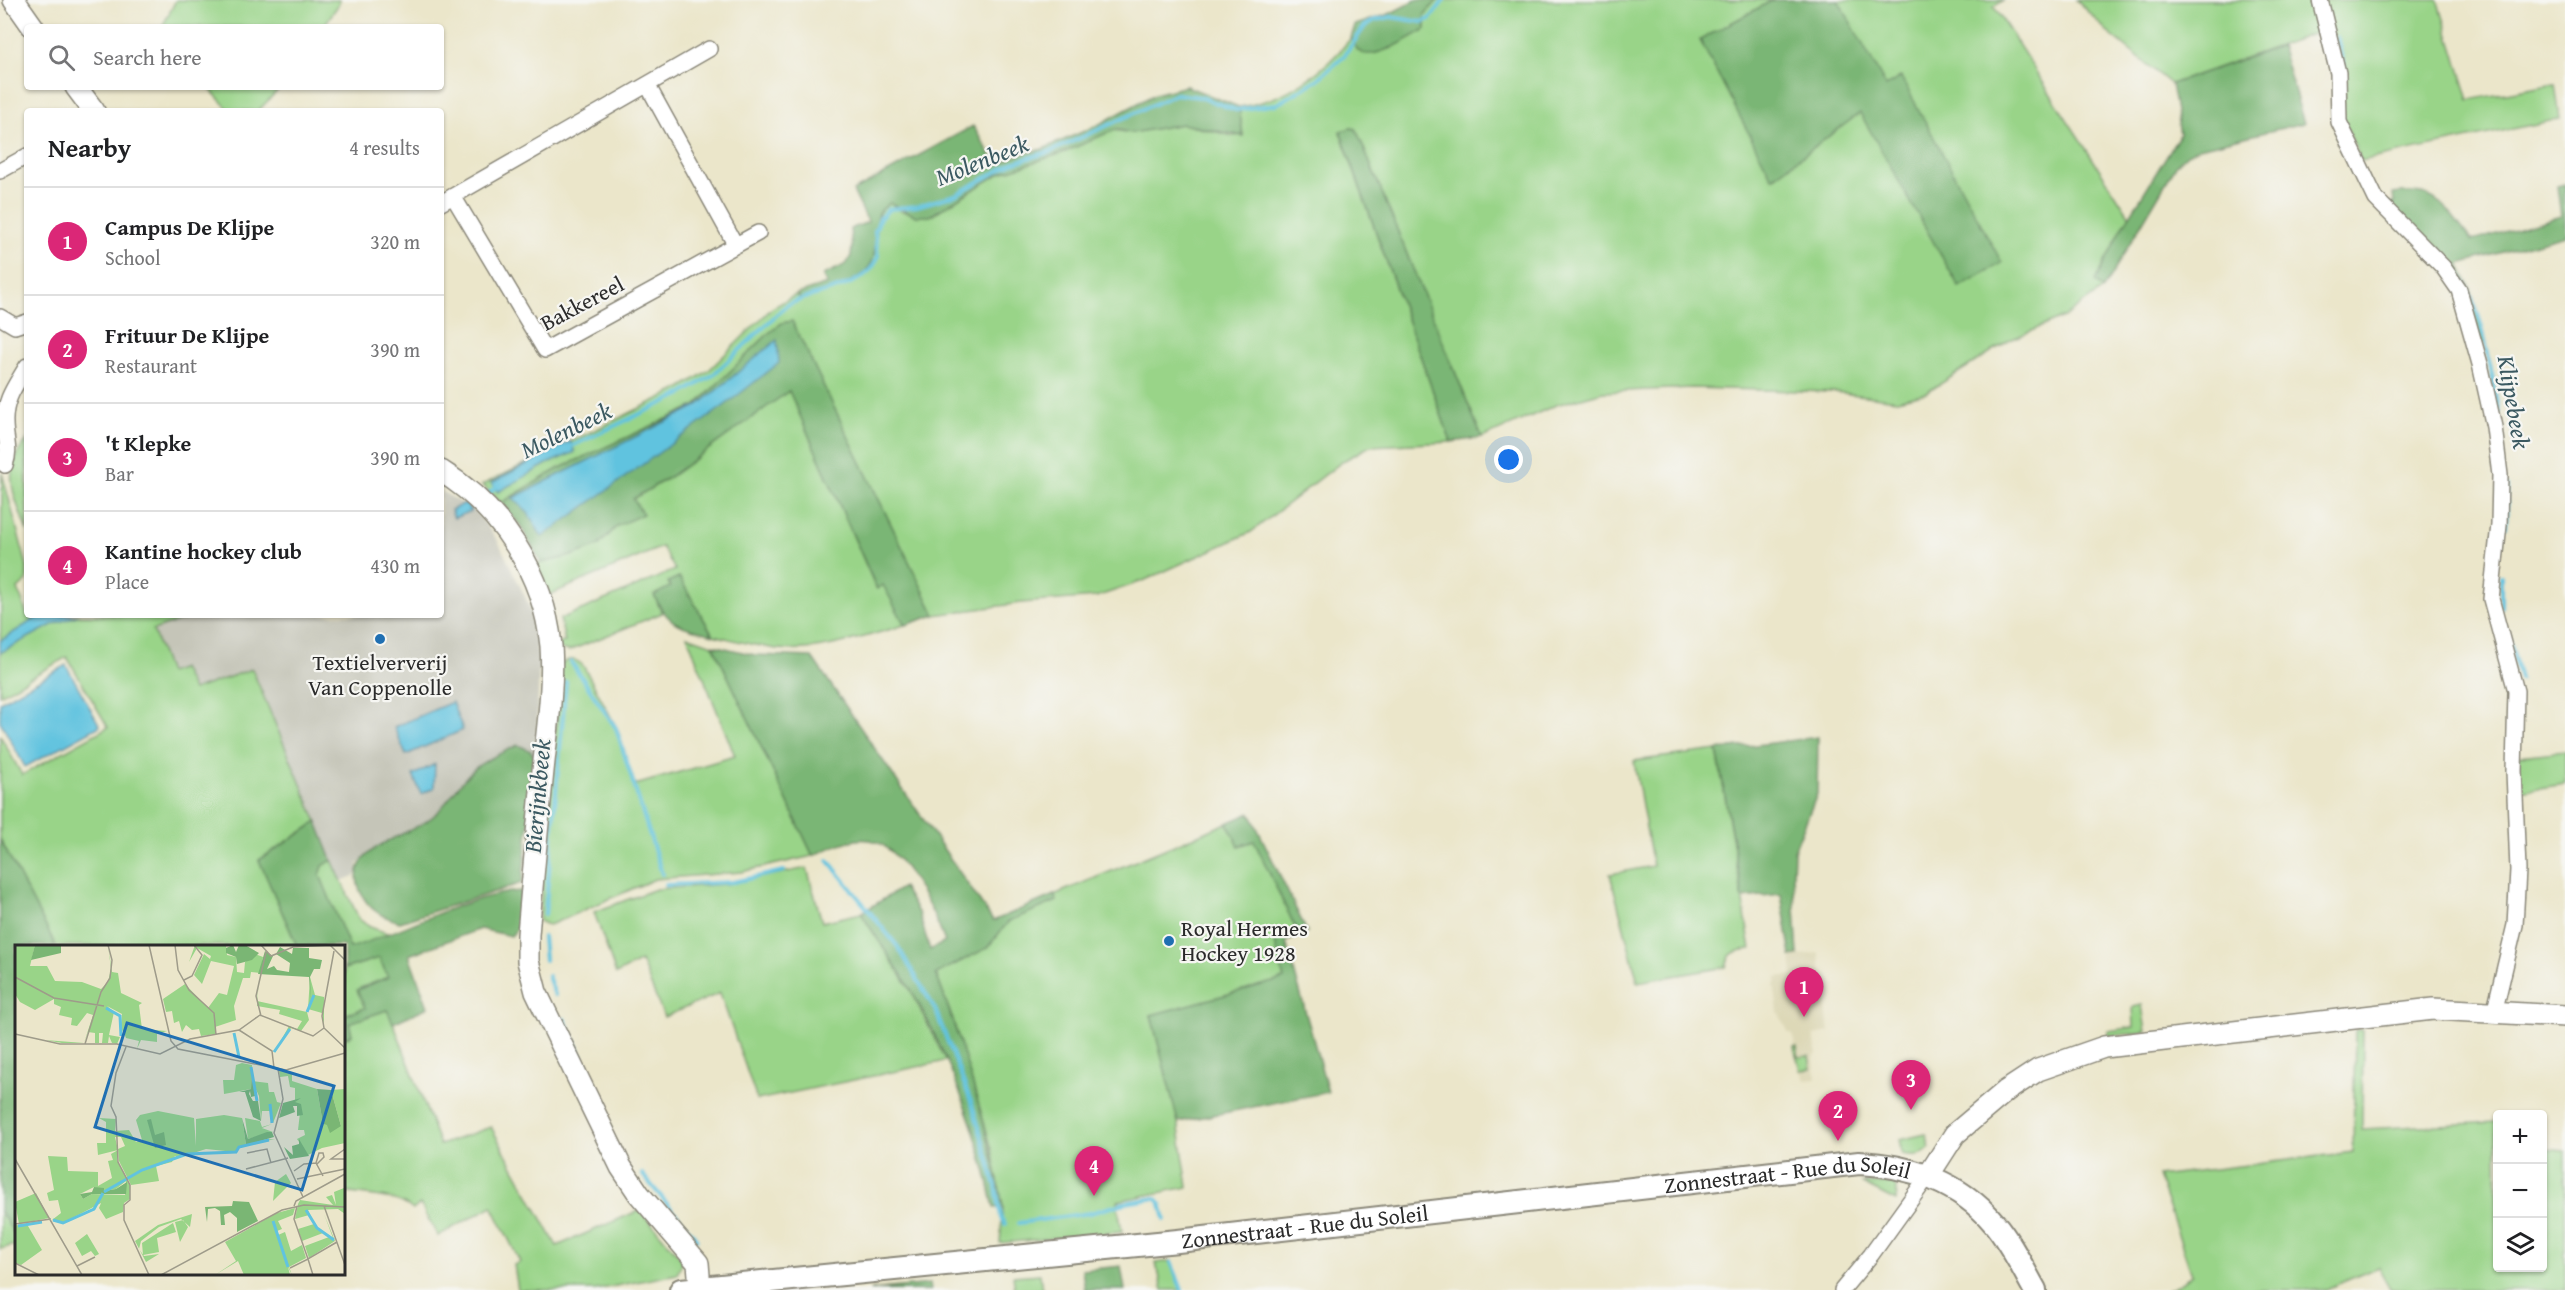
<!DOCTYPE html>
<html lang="en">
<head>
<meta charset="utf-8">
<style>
	:root { --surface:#fff; --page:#f6f6f6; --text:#202124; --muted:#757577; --line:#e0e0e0; --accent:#db2777 }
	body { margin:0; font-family:"Gentium Book Plus",serif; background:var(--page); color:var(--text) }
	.controls { position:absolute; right:18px; bottom:18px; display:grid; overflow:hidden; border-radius:6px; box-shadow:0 2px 4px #0004 }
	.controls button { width:54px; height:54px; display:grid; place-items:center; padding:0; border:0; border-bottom:2px solid var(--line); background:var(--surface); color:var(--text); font:30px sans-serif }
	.you { position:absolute; left:1509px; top:460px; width:21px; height:21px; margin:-15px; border:4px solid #fff; border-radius:50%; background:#1a73e8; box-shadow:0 0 0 9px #1a73e833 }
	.badge { display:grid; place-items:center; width:39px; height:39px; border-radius:50%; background:var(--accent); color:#fff; font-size:20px; font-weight:700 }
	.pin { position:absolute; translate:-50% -50px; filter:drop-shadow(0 2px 3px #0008) }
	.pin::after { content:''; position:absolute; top:32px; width:21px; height:18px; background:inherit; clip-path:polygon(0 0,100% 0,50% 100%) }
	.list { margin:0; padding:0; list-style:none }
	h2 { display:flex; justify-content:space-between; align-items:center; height:78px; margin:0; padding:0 24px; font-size:26px }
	h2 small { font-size:20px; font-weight:400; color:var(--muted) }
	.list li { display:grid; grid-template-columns:39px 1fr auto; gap:18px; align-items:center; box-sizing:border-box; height:108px; padding:0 24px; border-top:2px solid var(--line) }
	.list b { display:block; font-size:22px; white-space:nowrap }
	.list p { margin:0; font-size:20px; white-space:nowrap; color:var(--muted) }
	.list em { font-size:20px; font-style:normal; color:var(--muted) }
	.icon { flex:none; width:33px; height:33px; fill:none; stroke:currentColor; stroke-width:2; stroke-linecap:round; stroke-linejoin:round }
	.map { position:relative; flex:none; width:2565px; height:1290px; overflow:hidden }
	.search { position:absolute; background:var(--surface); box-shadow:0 2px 4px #0004; left:24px; top:24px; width:420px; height:66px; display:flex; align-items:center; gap:15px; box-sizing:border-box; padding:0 21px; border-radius:6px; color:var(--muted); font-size:22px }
	.panel { position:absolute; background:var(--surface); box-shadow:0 2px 4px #0004; left:24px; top:108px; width:420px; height:510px; border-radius:6px }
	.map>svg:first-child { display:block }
</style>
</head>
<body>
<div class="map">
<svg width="2565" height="1290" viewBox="0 0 2565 1290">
	<rect width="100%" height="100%" fill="#f6f6f2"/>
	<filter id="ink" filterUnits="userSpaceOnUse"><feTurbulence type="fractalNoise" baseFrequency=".0167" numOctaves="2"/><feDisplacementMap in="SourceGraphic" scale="12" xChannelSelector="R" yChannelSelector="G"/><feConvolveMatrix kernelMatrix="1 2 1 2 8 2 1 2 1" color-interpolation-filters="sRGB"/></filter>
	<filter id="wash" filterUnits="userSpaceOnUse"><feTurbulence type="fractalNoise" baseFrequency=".008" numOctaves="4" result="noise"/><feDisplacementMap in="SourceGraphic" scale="24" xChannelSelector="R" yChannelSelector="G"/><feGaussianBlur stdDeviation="1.35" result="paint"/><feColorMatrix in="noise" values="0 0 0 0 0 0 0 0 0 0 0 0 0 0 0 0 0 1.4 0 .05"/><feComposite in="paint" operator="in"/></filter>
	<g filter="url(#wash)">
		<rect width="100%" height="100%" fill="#ebe6ca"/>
		<path fill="#ddd8b7" d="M1819,953L1829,1032L1814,1035L1817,1055H1814L1816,1079L1805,1080L1800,1070L1811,1069L1809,1056L1798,1057L1792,1033H1789L1778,1012L1774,983L1777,982L1776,977L1793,975L1791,956Z"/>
		<path fill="#c5c5b8" d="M441,491L461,503L466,501L476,511L498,541L528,603L536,632L539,664L536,759L531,751L518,745L450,799L430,819L369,852L358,864L356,875L341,881L253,669L193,690L169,673L152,630L198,615H441Z"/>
		<path fill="#99d488" stroke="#62805a" stroke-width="1.5" d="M176,0H339V4L323,27H162Z
			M1438,0H1773L1700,40L1773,178L1860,113L1900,77L1886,87L1838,0H2003L1994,7L2131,218L2124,225L2095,281L2103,289L2064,317L2010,340L1926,393L1897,400L1835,392L1692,388L1603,392L1556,405L1482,438L1356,129L1351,128L1340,132L1451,442L1370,446L1343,461L1251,532L1143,581L1096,597L1021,603L935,615L792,321L782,323L769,333L695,406L558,469L501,503L482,485L679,389L708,371L772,308L797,294L800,299C823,290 870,282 874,254C876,240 876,226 879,212L890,203L901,211L930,216L1000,173L1065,152L1112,130L1132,133L1182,124L1233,136L1243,135L1239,107C1284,101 1323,73 1351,38L1358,51L1390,49L1426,29L1425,14Z
			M2076,0H2314L2324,30L2171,84L2111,35Z
			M2323,0H2438L2469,100L2555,84L2560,119L2361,161L2343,119Z
			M208,87H281L258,111H230Z
			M789,390L876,588L883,584L905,625C863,637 821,653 777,649C755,646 734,640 713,635L679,577L671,587L654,595L662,613L569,651L560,649L559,643L565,642L560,619L675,570L662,547L549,595L537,564L571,556L609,535L617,526L642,514L633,499L671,476Z
			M27,440V531C14,495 0,472 27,440Z
			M2,473L27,566V581L18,589L27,615L31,619L42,615H197L153,630L169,673L182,668L193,690L252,669L317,822L259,860L297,946H56L0,839V735L22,775L108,727L67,657L0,695Z
			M687,636L713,645L813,856L741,872L655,879L552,924L547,925L539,921L561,664C570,658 577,658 584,667L618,730L635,785L735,756Z
			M1717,750L1751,949C1736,951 1729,951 1726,967L1638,982L1610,874L1653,866L1634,761Z
			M2565,751V784L2519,791V756Z
			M1227,823L1239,846L1254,840L1296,929L1274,937L1284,979L1151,1015L1178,1122L1188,1187L1117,1201L1122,1232L1000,1243L1003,1207L992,1149L953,1020L936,974L987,948L1009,921L1056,901L1054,895Z
			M332,860L359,919L370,927L390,934L350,949L320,875L323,866Z
			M807,868L822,922L861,913L910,989L946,1061L757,1100L720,993L664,1017L641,961L616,974L594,912L656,889L727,884Z
			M379,958L388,977L358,989L365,1008L344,1015V969Z
			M2142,1005L2146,1032L2109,1036L2108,1031L2134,1027L2133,1007Z
			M388,1009L440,1145L491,1127L557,1246L640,1210L681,1258L682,1263L677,1274L595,1290H518L514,1265L520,1262L492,1206L438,1236L420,1204L413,1210C397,1195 365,1196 344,1192V1038L352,1035L349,1023Z
			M2355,1030H2363L2362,1129L2497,1122L2498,1268H2542L2543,1149L2565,1151V1290H2391L2378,1267L2324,1290H2168L2192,1275L2158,1176L2353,1152Z
			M1794,1047H1797L1799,1057L1809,1056L1811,1069L1800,1070Z
			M1926,1134L1930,1148C1922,1157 1913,1156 1902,1154L1899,1140Z
			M1861,1183L1894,1184L1897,1190L1896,1201Z
			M0,1211L16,1237V1245L0,1249Z
			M1170,1261L1181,1290H1163L1156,1263Z
			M1040,1274L1042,1290H1015L1013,1276Z"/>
		<path fill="#7ab674" stroke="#527050" stroke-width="1.5" d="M1416,0H1438L1425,14L1426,29C1413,36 1372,63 1359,51C1356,48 1353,42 1351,38L1355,25L1389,14Z
			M1773,0H1838L1886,86L1901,77L2002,263L1959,287L1860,113L1772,178L1700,40Z
			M2281,46L2304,123L2199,148L2187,154L2177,164L2103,289L2095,281L2124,225L2180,134L2171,84Z
			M1186,86L1239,107L1243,136L1182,124L1132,133L1116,129L1065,152L1000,173L930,216H916L890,203L879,212C876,227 877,244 873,259C867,282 820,294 800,299L797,294L827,284L823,275C853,262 854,262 850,229L868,222L853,191L973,126L997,165L1015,156L1043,149L1096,126L1155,94Z
			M1351,128L1356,129L1482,438L1451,442L1340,131Z
			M2565,184V235L2459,264L2470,287L2486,342L2479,344L2466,293L2386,205L2394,203L2393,194C2439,187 2446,209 2472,241L2561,216L2557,186Z
			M792,321L935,615L905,625L883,585L877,589L789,391L671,476L633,499L643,514L617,526L598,546L571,556L541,563L520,525L501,503L558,469L695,406L769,333L782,323Z
			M679,577L713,635C682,626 668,627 654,595L670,587L668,582Z
			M713,645L755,655L812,657L993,921L1054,895L1057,901L1009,921L987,948L936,974C964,1050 988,1127 1003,1207L994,1208C979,1133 949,1056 911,990C895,964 877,939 861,913L903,887L919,914L930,950L945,942C935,915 902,845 870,840C850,837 830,848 813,856Z
			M1818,737L1817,794L1794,851L1793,876L1798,955L1791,956L1781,894L1743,898L1717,750Z
			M518,745L531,751L536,759L522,883L400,922C382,917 369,910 361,893C341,848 404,839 431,818C448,805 457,784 473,770C485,759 504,752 518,745Z
			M1250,813L1307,932L1286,942L1328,1092L1178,1122L1151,1015L1284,979L1274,937L1296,929L1254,841L1239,846L1227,823Z
			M317,822L332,860L323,866L320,875L350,948C400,932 470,894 521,891L517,929L511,936L480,929L409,955L428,1007L393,1023L387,1010L349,1023L352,1035L344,1038V1015L365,1008L357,990L388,977L379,958L344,969V946H297L259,860Z
			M0,839L56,946H16V1237L0,1211Z
			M1121,1266L1125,1290H1085L1082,1270Z
			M930,1284L931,1290H870Z"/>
		<path fill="#61c3df" stroke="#467785" stroke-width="1.5" d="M777,340L779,363L724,406L542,537L528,513L513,498L697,406Z
			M570,441L575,452L547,464L498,492L491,483Z
			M465,503L471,511L454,518L451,510Z
			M41,615H78L52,625L0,653V641Z
			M66,665L100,726L25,767L0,721V702Z
			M452,702L463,730L406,755L394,727Z
			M435,764L434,788L421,794L413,775Z"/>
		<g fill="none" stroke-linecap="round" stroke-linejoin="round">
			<path stroke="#61c3df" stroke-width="4" d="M2337,37L2344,67
				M2449,264C2483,295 2490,368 2499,413
				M568,448L680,395L713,375L786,306C812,291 866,290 878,257L875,231L880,218L889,209L917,206L955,195L1012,163L1052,151L1176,94L1200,97L1236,110L1277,104L1317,80L1344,56L1365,26L1375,20L1391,17L1422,22L1430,19L1444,0
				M486,496L498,485
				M2506,526L2507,486
				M2501,607V576
				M2509,637L2520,679
				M571,662L616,728L662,874
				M828,860L898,947L935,1009L972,1104L996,1186L1001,1218L1005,1224
				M666,885L733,882L784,871
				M545,914L566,682
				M543,937L545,960
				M548,976L555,995
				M564,1019L581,1057
				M642,1174L697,1239
				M1019,1223L1090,1213L1125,1203L1156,1198L1161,1204L1165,1219
				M1171,1262L1182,1290"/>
		</g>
	</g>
	<g filter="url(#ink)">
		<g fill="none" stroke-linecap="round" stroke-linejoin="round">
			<g stroke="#8b887a" stroke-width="18">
				<path id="street" d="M2320,0L2338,73L2339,122L2376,199L2443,267L2459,290L2480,364L2494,427L2500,475L2499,525L2491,599L2516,691L2514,771L2518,870L2515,925L2494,1013
					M648,86L735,244
					M0,171L27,156
					M453,196L545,350L758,233
					M441,203L709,49
					M0,317L15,326L27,322
					M5,465C11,449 5,439 5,423C4,399 16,385 27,366
					M1842,1290L1871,1255L1928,1176"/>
			</g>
			<g stroke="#8b887a" stroke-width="24">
				<path id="secondary" d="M14,0L33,27
					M76,87L94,111
					M441,471C501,508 544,574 551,646C554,690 546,737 542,781C537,833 532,884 528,935V961L536,992L621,1167L639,1194L698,1263L700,1288
					M1928,1176L1955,1134L2006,1091L2038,1070L2104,1047L2433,1009L2565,1016"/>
			</g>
			<g stroke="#8b887a" stroke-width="26">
				<g id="primary">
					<path id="s1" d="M681,1290L1178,1241L1859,1163C1909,1165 1961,1183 1994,1223C2011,1243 2022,1267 2035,1290"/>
				</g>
			</g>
			<use href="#street" stroke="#fff" stroke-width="15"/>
			<use href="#secondary" stroke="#fff" stroke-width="21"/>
			<use href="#primary" stroke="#fff" stroke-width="22"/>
		</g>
	</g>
	<g fill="#1f6fb2" stroke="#f6f6f2" stroke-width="2">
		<circle cx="380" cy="639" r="6"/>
		<circle cx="1169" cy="941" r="6"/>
	</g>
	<g text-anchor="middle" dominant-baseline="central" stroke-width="4.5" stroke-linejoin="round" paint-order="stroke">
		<g font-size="22" fill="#2b2b2b" stroke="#f6f6f2">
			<text transform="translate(582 303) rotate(-28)">Bakkereel</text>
			<text stroke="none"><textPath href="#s1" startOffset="1113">Zonnestraat - Rue du Soleil</textPath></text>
			<text stroke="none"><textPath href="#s1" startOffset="627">Zonnestraat - Rue du Soleil</textPath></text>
		</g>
		<g font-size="22" fill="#2b2b2b" stroke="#f6f6f2">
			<text x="380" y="662">Textielververij<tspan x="380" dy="25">Van Coppenolle</tspan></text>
			<text x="1181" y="928" text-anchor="start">Royal Hermes<tspan x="1181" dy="25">Hockey 1928</tspan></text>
		</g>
		<g font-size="24" font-style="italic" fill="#3b5961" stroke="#f6f6f2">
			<text transform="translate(982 160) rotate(-22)">Molenbeek</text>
			<text transform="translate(2514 402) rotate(80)">Klijpebeek</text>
			<text transform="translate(566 430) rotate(-26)">Molenbeek</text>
			<text transform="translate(537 796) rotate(-85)">Bierijnkbeek</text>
		</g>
	</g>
	<g transform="translate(15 945)">
		<rect width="330" height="330" fill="#ebe6ca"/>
		<path d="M0,0H20L15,21H32L40,36L67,37L86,44L93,37L96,24L93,0L97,27L103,28L106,48L127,58L124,60L127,84L152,86L142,89V97L126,95L122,104L124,96L111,93L108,85L105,91L107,69L92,61L99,67L94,90L105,92L102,99L97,98L94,91L93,98H87L88,88H84V98H80V88L73,87L69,98H47L30,95L69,98L78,70L72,68L62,81L56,80L57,73L44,70L46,62L39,59V54L20,65L5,57L0,49ZM180,0H211L212,10L221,12L222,27L229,28L230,17L240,9L248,12L245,28L236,27L235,33H228L219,61L221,75L200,82L201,89L186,91L184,84L177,85L171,80L167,87L164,76L159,78L157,66L151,67L148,54L170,39L193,63L204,48L212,50L219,21L196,16L187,39L179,30L189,9L195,14L196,11L182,3L174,17ZM295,32L300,50L309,52V81L307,68L293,64ZM244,34L242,56L292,67L294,75L286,86L276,83L259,108L274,81L282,84L287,76L264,69L265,65L242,61ZM227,118L237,120L236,144L209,149L208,135H219L221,120ZM264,126L277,127V136L302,144L308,179L326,181L316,145L330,144V198L307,203L293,210L282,194L290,190L289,185H283L286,159H280V143L275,142L273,131L265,132ZM237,136L253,138L254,147H259L262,157L266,158L258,178L255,166H247L246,176L244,151ZM143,166L179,173L181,201V174L209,170L227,173L231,200L241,195L260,194L225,202L220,207L191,204L163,213L160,211L157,217L141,221L144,236L116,240L104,216L103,204L110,201L106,192H100L103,205L83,210L82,198H91V177L84,173L101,174L100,186L114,185L121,197L127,195L121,175L125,170ZM230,173L245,176L247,182L257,179L247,183L258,187L233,194ZM103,205L102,215L115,240V254L109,258L108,267L91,274L84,263L86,258L48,278L37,275L46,268L43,255L34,256L32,248L39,245L33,211L52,212L53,226L83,227V241L97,233L93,216L98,215L96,209ZM111,236L110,250L77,249L68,254L65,249L79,242L89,246L101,244ZM271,229L276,238L258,256L260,237ZM329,231L330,269L323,264L293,265L301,282L318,293L309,269L320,296L294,313L290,301L314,292L308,288L287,296L283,284L299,279L294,270L280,274L283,259L285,255L318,260L311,252L317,250L321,260L319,247L329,243ZM21,248L34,273L4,279L0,257ZM280,263L278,270L263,276L267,284L262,286L263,290L270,287L276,306L287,300L291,313L274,322L277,330L273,322L275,330H229L223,316L200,330L221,316L210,297L262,268ZM177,269L175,282L166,274L144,282L126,296L124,304L129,311L144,309L131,317L120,296L143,280ZM168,275L173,282L165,297L160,277ZM158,278L161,287L142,293L144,307L128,310L127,298ZM0,280L13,281L27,305L6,320L0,318ZM72,289L84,309L80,311L76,306L67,311L60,298Z" fill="#99d488" fill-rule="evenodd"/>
		<path d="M20,0H46V8L16,15ZM218,0L221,7L224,0H230L244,8L237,15L222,19L221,12L211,8V3ZM265,2L277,9L278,3H294V13L307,15L305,24H299L295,32L296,55L294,32L243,29L250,6L258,11L252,24L259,21L262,25L274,27L275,18L261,9ZM237,123L240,151L236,152L235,146L234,149L238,156H243L246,176L238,172L230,147H224L236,144ZM302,144L316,145L326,181L315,188L312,180L308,179ZM286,153L280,157L286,159L288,170L282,171V161H278L280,167L264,173L268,158ZM227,173L233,194L252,187H257L259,192L231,200ZM136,174L140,190L149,187L151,200L140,203L132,175ZM284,194L294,211L275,214L269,202L278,210L277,201L284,199ZM112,237L111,249H77L68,254L65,249L77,247L79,242L89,243V246L101,244ZM218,256L234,257L243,276L222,287V273L215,267L209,270L210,280H206L205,266L200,263L193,264L192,277L190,262L217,261Z" fill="#7ab674"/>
		<path fill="none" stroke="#61c3df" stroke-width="3" d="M91,63L105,71L106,91M292,67L299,50M219,88L224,112M259,107L275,84M236,122L242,156M255,159L257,178M89,247L127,225L172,209L221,207L224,202L254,195M291,265L302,283L319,295M38,275L48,278L79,264L88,248M258,276L273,322M3,281L27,277"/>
		<path fill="none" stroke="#9e9b8a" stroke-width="1.5" d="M134,0L156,96L163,104L271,125L330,108M160,0L163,25L174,45L199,68L201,90M246,0L256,11L278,2L315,0M315,0L330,15M319,6L307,71L309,83L330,103M0,32L39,53L89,61M169,35L177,31L187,10L179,0M246,71L241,51L251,7M224,85L257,106L259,123M0,89L45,99H102L145,109L175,94L224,85L245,70L298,91L309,83M70,99L86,47L95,33L97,15L93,0M111,102L101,128L96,161L101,172L103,217L115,240V255L109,260V275L134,330M263,124L268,154L259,188L288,252M330,204L316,214H330M232,208L252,204L256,218M0,214L67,330M301,218L304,208H308L309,212L302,219M231,224L273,213M279,226L289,219L301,218L308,231M282,234L330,224M279,261L281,256L330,229M282,261L279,274L293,314L322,297M309,261L330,320M0,279L36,274M0,318L24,330M62,321L80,312M275,323L293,314L298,330M146,330L267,265L289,260L330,262"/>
		<path fill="#1f6fb2" fill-opacity="0.15" stroke="#1f6fb2" stroke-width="3" d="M112,78L319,141L287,245L80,182Z"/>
		<rect width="330" height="330" fill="none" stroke="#2b2b2b" stroke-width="3"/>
	</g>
</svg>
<div class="controls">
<button>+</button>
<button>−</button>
<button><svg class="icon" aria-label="layers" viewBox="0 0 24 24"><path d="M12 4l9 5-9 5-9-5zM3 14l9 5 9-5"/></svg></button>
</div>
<div class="you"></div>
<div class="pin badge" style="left:1804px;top:1017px">1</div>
<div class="pin badge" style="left:1838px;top:1141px">2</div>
<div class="pin badge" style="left:1911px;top:1110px">3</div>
<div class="pin badge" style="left:1094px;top:1196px">4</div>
<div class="search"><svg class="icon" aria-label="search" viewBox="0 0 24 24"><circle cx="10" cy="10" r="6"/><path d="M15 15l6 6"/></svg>Search here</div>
<section class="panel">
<h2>Nearby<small>4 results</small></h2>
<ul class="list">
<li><span class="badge">1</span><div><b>Campus De Klijpe</b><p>School</p></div><em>320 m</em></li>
<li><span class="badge">2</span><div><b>Frituur De Klijpe</b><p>Restaurant</p></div><em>390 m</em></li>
<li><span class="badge">3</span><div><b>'t Klepke</b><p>Bar</p></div><em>390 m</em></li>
<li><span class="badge">4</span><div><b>Kantine hockey club</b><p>Place</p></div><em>430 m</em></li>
</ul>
</section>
</div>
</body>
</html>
